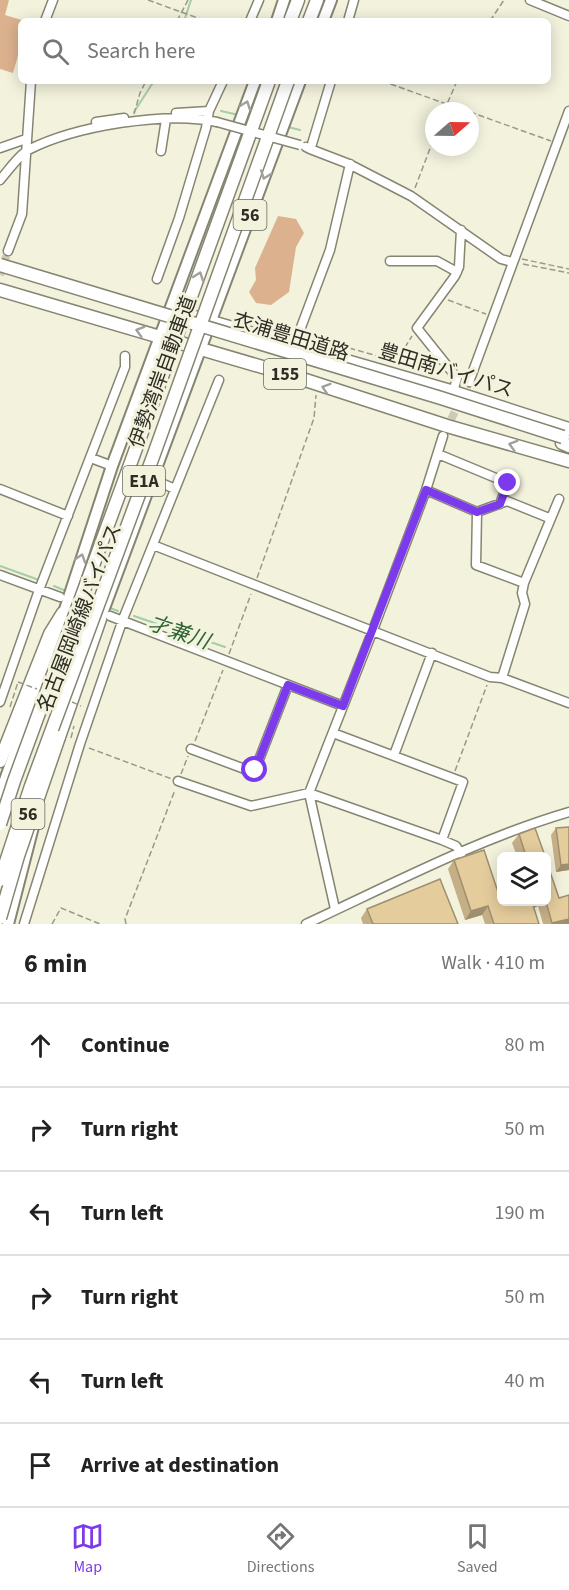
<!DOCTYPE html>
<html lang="en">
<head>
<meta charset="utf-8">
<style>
	:root { --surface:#fff; --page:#f2f2f2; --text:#222; --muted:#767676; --line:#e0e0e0; --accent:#7c3aed }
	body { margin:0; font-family:"Source Sans 3","Noto Sans JP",sans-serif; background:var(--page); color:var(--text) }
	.controls { position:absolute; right:18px; bottom:18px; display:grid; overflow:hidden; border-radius:9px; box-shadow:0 3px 15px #0003 }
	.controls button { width:54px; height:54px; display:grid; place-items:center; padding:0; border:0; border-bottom:2px solid var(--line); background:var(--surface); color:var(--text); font:30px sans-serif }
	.compass { position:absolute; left:425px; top:102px; width:54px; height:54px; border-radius:50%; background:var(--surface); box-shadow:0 3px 15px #0003; rotate:70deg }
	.stop { position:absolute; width:18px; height:18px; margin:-14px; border:4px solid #7c3aed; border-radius:50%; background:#fff }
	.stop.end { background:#7c3aed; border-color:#fff; box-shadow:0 2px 6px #0008 }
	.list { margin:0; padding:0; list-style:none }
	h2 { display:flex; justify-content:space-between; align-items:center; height:78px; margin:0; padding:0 24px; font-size:26px }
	h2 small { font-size:20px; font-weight:400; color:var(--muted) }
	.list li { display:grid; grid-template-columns:39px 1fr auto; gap:18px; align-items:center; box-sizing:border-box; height:84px; padding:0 24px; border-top:2px solid var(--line) }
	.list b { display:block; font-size:22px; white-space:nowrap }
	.list em { font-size:20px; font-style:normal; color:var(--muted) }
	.icon { flex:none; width:33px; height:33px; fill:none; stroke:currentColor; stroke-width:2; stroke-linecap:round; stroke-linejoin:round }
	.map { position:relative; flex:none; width:569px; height:924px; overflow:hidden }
	.search { position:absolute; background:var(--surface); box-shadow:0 3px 15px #0003; left:18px; right:18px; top:18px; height:66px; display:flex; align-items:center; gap:15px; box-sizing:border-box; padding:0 21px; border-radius:9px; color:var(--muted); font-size:22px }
	.sheet { height:582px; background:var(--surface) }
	nav { display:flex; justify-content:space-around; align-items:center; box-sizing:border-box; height:84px; border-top:2px solid var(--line); background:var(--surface); font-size:16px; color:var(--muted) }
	nav a { display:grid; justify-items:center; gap:3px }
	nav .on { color:var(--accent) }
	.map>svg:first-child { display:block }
</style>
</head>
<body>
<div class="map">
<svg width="569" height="924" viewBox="0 0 569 924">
	<rect width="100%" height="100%" fill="#f3f2dd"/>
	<path fill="#dcb28e" d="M0,0H9L5,15L25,21H21V45L13,73L0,69Z
		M278,216L296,219L304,233L296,247L289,292L271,305L256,303L249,292L256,280L255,268Z"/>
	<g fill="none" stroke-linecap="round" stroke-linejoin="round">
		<path stroke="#a5cda7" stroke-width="2" d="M184,21L191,0
			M221,111L239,115
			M134,112L154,81
			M288,127L300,130
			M0,566L39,580
			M54,586L66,591
			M110,608L118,611
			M134,616L225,647"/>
		<path stroke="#cbcbb8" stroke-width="8" stroke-dasharray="8 4" stroke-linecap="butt" d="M0,275L8,251
			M446,430L469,382
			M74,602L101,612"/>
		<g stroke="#868572" stroke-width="11">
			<path id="minor" d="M530,0L569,16
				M45,21L53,0
				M250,21L259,0
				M348,21L354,0
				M176,113L209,111
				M96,122L124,118
				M306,147L310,149L312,144L331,81
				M0,148L26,139
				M310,149L349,164L411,196L501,259L512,262
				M161,151L166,119
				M0,180C8,171 18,156 28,150C75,126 166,111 217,122
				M8,251L22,214L31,81
				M390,261H437L457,272
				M157,279L179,218L206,128L209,111L223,81
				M294,346L330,250L350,164
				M469,382L569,111
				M453,392L457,378L417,328L455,276L459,267L461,230
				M438,454L508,483L500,504
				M91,458L112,466
				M152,479L175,489
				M0,489L68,516
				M426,490L477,512L507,501L549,518
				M477,512L476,565L524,583
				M153,545L490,677L502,678L569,703
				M0,575L60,597
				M110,616L343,706
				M502,678L525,604L522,593L524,583L559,499
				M0,702L39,590L125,367V356
				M333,733L463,782L442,840
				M191,749L250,771L255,770L288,685
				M394,755L432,653
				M178,781L251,806L309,793L442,840L456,846L461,854
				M335,909L309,793L373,630L426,490L443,436
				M24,924L80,744L123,619L219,380
				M306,924C390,885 480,838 569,812"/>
		</g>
		<g stroke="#868572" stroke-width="14">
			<path id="major" d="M277,21L284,0
				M323,21L331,0
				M96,625L100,619L300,81
				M0,794L53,646L112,466L255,81
				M8,924L34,823"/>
		</g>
		<g stroke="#868572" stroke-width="15">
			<path id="highway" d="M290,21L298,0
				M309,21L317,0
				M0,290L293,376L447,426L569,461
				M177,312L447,390L569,429
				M562,443L569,446
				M59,737L100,619
				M0,761L50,634L63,613"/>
		</g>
		<path stroke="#9a9a8b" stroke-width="1.5" stroke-dasharray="6 3" stroke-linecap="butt" d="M148,0L206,21
			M177,21L188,0
			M490,21L504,0
			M382,81L466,111
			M444,111L457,81
			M470,112L551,141
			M134,114L140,93L146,81
			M415,188L434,138
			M522,259L569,269
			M523,264L569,273
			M448,300L486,314
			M306,336L392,360L399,357L412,336
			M257,578L314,418L316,395
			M229,654L251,594
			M10,707L18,682
			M71,738L74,726
			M195,741L223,670
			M89,748L172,779
			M455,771L487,685
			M181,774L188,756
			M52,924L61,908L100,924
			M126,924L125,919L175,790"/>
		<use href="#minor" stroke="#fff" stroke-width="8"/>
		<use href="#major" stroke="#fff" stroke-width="10"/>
		<use href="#highway" stroke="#fff" stroke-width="12"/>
		<g stroke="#868572" stroke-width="11" stroke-linecap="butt">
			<path id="minor-bridge" d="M217,122L300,145"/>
		</g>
		<g stroke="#868572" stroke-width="15" stroke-linecap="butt">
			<path id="highway-bridge" d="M0,265L441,398L563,437
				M0,824L14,781L138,443L269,81
				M0,880L31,786L154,454L288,81
				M0,918L18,856L59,737"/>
		</g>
		<path stroke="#9a9a8b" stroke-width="1.5" stroke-dasharray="6 3" stroke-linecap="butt" d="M18,682L37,689
			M72,702L81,706"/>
		<use href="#minor-bridge" stroke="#fff" stroke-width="8"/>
		<use href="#highway-bridge" stroke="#fff" stroke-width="12"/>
	</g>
	<path fill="#c5af87" d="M556,828L569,870L556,872L551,835Z
		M519,834L545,856H517L512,843Z
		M454,860L502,904L510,902H546L569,924H543L538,906L534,908L539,924H485L482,915L465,920L448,869Z
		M367,909L458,924H363L361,918Z"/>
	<path fill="#a08f6e" d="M569,864V870L556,872L561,865Z
		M533,902H541L538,906L525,911Z
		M488,906L482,915L465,920L471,911Z
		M569,919V924H551L552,923Z"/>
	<path fill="#e5cc9d" stroke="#a08f6e" stroke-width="1.5" d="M569,827V864L561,865L556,828Z
		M535,828L545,856H526L519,834Z
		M484,850L502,904L510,902H533H532L539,924H494L488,906L471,911L454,860Z
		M546,860L559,898L569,895V919L552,923L546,902Z
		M440,879L458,924H372H373L367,909Z"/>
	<defs><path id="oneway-chevron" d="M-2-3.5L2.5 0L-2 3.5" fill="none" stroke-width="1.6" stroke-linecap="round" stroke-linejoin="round" transform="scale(1.5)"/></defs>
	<g stroke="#a0a09d">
		<use href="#oneway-chevron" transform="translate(246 105) rotate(-70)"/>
		<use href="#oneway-chevron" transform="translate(265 175) rotate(110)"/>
		<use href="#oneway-chevron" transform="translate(199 276) rotate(-70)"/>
		<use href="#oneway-chevron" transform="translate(140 331) rotate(-164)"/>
		<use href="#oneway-chevron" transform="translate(326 388) rotate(-162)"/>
		<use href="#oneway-chevron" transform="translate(513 445) rotate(-164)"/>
		<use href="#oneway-chevron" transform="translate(81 558) rotate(-72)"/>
	</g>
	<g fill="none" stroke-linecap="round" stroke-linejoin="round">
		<path stroke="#7c3aed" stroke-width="8" d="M255,770L288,685L343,706L426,490L477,512L500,504L508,483"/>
	</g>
	<g text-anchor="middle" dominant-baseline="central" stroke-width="6" stroke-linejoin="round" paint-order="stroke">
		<g fill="#f3f2dd" stroke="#68685c" stroke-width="1.5">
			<rect x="233.5" y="200" width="33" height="30" rx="4.5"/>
			<rect x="264" y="359" width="42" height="30" rx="4.5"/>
			<rect x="123" y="466" width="42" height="30" rx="4.5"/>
			<rect x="11.5" y="799" width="33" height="30" rx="4.5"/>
		</g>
		<g font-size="18" font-weight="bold" fill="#2d2d25">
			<text x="250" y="215">56</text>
			<text x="285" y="374">155</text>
			<text x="144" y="481">E1A</text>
			<text x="28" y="814">56</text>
		</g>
		<g font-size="20" fill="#2d2d25" stroke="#f3f2dd">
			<text transform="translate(291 337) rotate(17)">衣浦豊田道路</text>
			<text transform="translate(446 371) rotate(17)">豊田南バイパス</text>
			<text transform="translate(163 372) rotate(-70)">伊勢湾岸自動車道</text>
			<text transform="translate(80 618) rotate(-69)">名古屋岡崎線バイパス</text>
		</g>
		<g font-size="21" font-style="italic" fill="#2c6433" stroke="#f3f2dd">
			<text transform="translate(179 632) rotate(19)">才兼川</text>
		</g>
	</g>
</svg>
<div class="controls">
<button><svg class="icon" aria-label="layers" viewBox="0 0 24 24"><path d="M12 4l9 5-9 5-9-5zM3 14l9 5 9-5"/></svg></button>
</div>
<svg class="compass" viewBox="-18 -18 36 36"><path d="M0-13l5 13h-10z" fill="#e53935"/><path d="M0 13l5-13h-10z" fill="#767676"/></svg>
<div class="stop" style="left:255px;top:770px"></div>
<div class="stop end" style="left:508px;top:483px"></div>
<div class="search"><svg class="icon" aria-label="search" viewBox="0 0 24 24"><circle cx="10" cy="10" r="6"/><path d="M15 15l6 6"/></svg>Search here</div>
</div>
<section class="sheet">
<h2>6 min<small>Walk · 410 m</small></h2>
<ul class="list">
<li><svg class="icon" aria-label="ahead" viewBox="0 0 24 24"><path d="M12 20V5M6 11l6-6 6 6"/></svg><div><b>Continue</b></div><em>80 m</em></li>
<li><svg class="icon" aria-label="right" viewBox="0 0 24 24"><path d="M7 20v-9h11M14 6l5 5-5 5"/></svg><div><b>Turn right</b></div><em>50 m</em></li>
<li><svg class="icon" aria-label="left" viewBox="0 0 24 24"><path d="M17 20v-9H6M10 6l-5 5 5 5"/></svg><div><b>Turn left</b></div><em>190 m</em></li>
<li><svg class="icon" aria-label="right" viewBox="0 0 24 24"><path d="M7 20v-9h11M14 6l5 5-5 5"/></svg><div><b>Turn right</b></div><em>50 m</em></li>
<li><svg class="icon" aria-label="left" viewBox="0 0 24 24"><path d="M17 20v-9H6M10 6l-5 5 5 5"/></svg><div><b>Turn left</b></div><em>40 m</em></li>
<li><svg class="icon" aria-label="arrive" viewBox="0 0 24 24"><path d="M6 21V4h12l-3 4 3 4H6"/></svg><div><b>Arrive at destination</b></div></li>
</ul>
</section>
<nav>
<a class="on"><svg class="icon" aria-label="map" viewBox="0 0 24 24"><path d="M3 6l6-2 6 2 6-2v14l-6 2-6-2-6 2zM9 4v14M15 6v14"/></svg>Map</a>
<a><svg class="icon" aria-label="directions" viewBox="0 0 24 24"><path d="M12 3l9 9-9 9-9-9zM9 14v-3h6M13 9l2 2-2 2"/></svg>Directions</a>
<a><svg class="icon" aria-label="saved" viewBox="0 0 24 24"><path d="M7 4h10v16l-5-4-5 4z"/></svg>Saved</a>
</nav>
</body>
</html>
